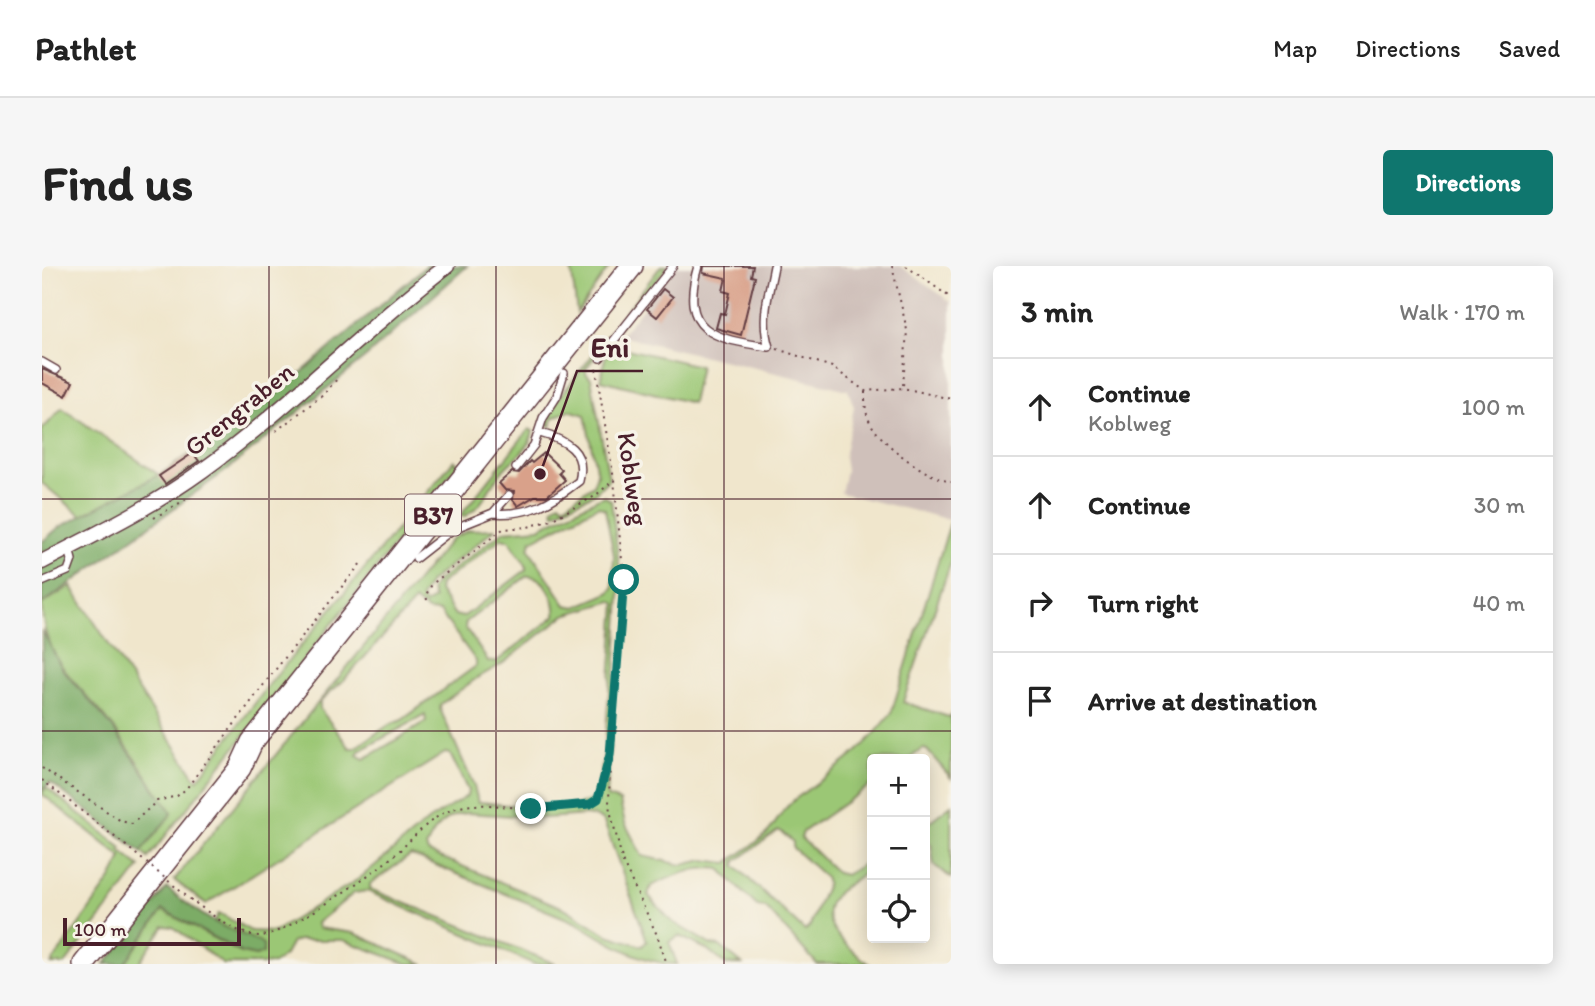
<!DOCTYPE html>
<html lang="en">
<head>
<meta charset="utf-8">
<style>
	:root { --surface:#fff; --page:#f6f6f6; --text:#222; --muted:#767676; --line:#e0e0e0; --accent:#0f766e }
	body { margin:0; font-family:Itim,sans-serif; background:var(--page); color:var(--text) }
	.controls { position:absolute; right:21px; bottom:21px; display:grid; overflow:hidden; border-radius:7px; box-shadow:0 4px 18px #0003 }
	.controls button { width:63px; height:63px; display:grid; place-items:center; padding:0; border:0; border-bottom:2px solid var(--line); background:var(--surface); color:var(--text); font:35px sans-serif }
	.scale { position:absolute; left:21px; bottom:18px; width:178px; box-sizing:border-box; padding-left:7px; border:4px solid #4a1f2b; border-top:0; font-size:19px; line-height:24px; white-space:nowrap; color:#4a1f2b; -webkit-text-stroke:5px #f7f3e8; paint-order:stroke }
	.stop { position:absolute; width:21px; height:21px; margin:-16px; border:5px solid #0f766e; border-radius:50%; background:#fff }
	.stop.end { background:#0f766e; border-color:#fff; box-shadow:0 2px 7px #0008 }
	.list { margin:0; padding:0; list-style:none }
	h2 { display:flex; justify-content:space-between; align-items:center; height:91px; margin:0; padding:0 28px; font-size:30px }
	h2 small { font-size:23px; font-weight:400; color:var(--muted) }
	.list li { display:grid; grid-template-columns:46px 1fr auto; gap:21px; align-items:center; box-sizing:border-box; height:98px; padding:0 28px; border-top:2px solid var(--line) }
	.list b { display:block; font-size:26px; white-space:nowrap }
	.list p { margin:0; font-size:23px; white-space:nowrap; color:var(--muted) }
	.list em { font-size:23px; font-style:normal; color:var(--muted) }
	.icon { flex:none; width:38px; height:38px; fill:none; stroke:currentColor; stroke-width:2; stroke-linecap:round; stroke-linejoin:round }
	.map { position:relative; flex:none; width:909px; height:698px; overflow:hidden; border-radius:7px }
	header { display:flex; align-items:center; gap:42px; box-sizing:border-box; height:98px; padding:0 35px; background:var(--surface); border-bottom:2px solid var(--line) }
	header strong { font-size:33px }
	nav { display:flex; gap:38px; margin-inline-start:auto; font-size:24px }
	.intro { display:flex; align-items:center; justify-content:space-between; box-sizing:border-box; height:168px; padding:0 42px }
	h1 { margin:0; font-size:49px }
	.button { padding:18px 32px; border-radius:7px; background:var(--accent); color:#fff; font-size:24px; font-weight:700 }
	main { display:flex; gap:42px; padding:0 42px }
	aside { flex:1; background:var(--surface); border-radius:7px; box-shadow:0 4px 18px #0003 }
	.map>svg:first-child { display:block }
</style>
</head>
<body>
<header>
<strong>Pathlet</strong>
<nav><a>Map</a><a>Directions</a><a>Saved</a></nav>
</header>
<div class="intro"><h1>Find us</h1><a class="button">Directions</a></div>
<main>
<div class="map">
<svg width="909" height="698" viewBox="0 0 909 698">
	<rect width="100%" height="100%" fill="#f7f3e8"/>
	<filter id="ink" filterUnits="userSpaceOnUse"><feTurbulence type="fractalNoise" baseFrequency=".0143" numOctaves="2"/><feDisplacementMap in="SourceGraphic" scale="14" xChannelSelector="R" yChannelSelector="G"/><feConvolveMatrix kernelMatrix="1 2 1 2 8 2 1 2 1" color-interpolation-filters="sRGB"/></filter>
	<filter id="wash" filterUnits="userSpaceOnUse"><feTurbulence type="fractalNoise" baseFrequency=".00686" numOctaves="4" result="noise"/><feDisplacementMap in="SourceGraphic" scale="28" xChannelSelector="R" yChannelSelector="G"/><feGaussianBlur stdDeviation="1.57" result="paint"/><feColorMatrix in="noise" values="0 0 0 0 0 0 0 0 0 0 0 0 0 0 0 0 0 1.4 0 .05"/><feComposite in="paint" operator="in"/></filter>
	<g filter="url(#wash)">
		<rect width="100%" height="100%" fill="#f0e6cc"/>
		<path fill="#cfc0ba" d="M635,0H858L909,36V254L799,227L804,204L802,192L812,141L806,124L578,70Z"/>
		<path fill="#9bc774" stroke="#727350" stroke-width="2" fill-rule="evenodd" d="M529,0H568L535,47Z
			M619,0H626L544,102V107L549,112L567,213L552,228L512,247L511,242L518,236L522,240L551,219L555,208L543,149L527,144L511,152L509,161L505,156L508,144Z
			M572,80L658,100L650,137L559,114L563,92Z
			M20,142L117,209L40,250L0,217V164Z
			M487,163L491,165C488,185 469,193 458,208C442,228 446,235 422,251L418,250Z
			M412,194L416,198L106,592L99,586L130,547C109,517 90,486 68,457C36,417 0,394 0,338L29,320L155,514L229,416Z
			M561,230L569,234L579,314L565,531L578,535L583,557L600,590L640,599L662,594L685,597C697,588 713,579 724,568C735,558 739,544 752,534C792,503 817,490 849,448L909,254V296L861,436L907,451L909,449V512L885,484L881,483L866,493H830V518L761,566L759,572L795,607L804,609L830,592V602C818,611 800,620 791,632C772,656 811,686 827,698H775L724,642L715,640L678,603C655,599 629,611 609,620L606,629L629,655L669,679L678,680L700,698H683L666,684L637,670L627,676L635,698C601,698 565,676 535,657L369,589L328,618V623L514,698H492L325,625L312,627L275,657L276,662L312,667L382,698H366L301,674H257L250,676L243,689L231,698H181L131,661L122,660L96,698H82L120,644L199,687L214,690L217,675L206,673L172,656L177,647L209,665L232,666L318,612L387,554L425,530L426,525L408,488L403,487L164,638L132,614L410,272L428,264L453,263L388,316L379,332L383,338L392,333L389,324L393,317L462,265L497,262ZM556,240L563,243L572,289L571,322L567,327L534,341L524,339L487,283L489,275ZM460,272L467,274L484,299V304L421,351L413,349L397,325L398,318ZM485,310C503,309 515,334 513,350L454,396L446,395L423,361L424,356ZM373,335L386,345L398,346L434,395V400L360,454L347,459L313,482H308L278,443V435L302,414ZM570,335L574,338L562,489L554,531C529,549 465,538 436,536L432,520L398,443L399,438L435,412L460,398L523,349ZM383,449L384,456L322,493L315,489L317,485ZM425,547L504,552L544,549L555,551L562,556L605,675L600,680L566,669L524,643L386,586L384,581C393,562 402,549 425,547ZM737,564L751,576V582L783,611L785,618L768,660L763,665L693,600L694,595Z
			M4,521L80,582L78,585L98,601L23,698H9L69,613L80,592L0,528Z
			M909,539V612L892,599L889,578L883,574V559Z"/>
		<path fill="#7cac66" stroke="#636648" stroke-width="2" d="M384,0H425L325,90L186,203L0,338V276L16,262L117,209L225,136Z
			M0,364L21,404L68,458L130,547L99,586L8,516L0,525Z
			M125,622C141,635 158,648 176,658C186,664 216,673 221,679V687L214,690L200,687L121,644L82,698H63Z"/>
		<g id="blocks">
			<path fill="#d9a18a" d="M662,0H711L709,10L713,11L699,69L674,62L678,47L683,48L688,27L681,25L684,12L661,7Z
				M621,23L631,31L615,51L605,43Z
				M0,103L31,116L24,130L0,117Z
				M151,187L157,195L123,218L117,210Z
				M502,187L520,204L517,207L523,214L505,230H493L476,240L471,234L472,225L463,224L457,217L470,206L477,207L488,195L490,197Z"/>
		</g>
	</g>
	<g filter="url(#ink)">
		<use href="#blocks" fill-opacity="0" stroke="#633d43" stroke-width="2"/>
		<g fill="none" stroke-linecap="round" stroke-linejoin="round">
			<g stroke="#633d43" stroke-width="10">
				<path id="lane" d="M656,0C637,66 671,73 727,81C718,54 727,27 732,0
					M558,92L631,0
					M0,96L14,104
					M474,202L492,179L501,152L515,130L522,107
					M451,247C487,250 510,236 537,215C545,185 524,174 498,167
					M374,292L411,263L451,247L467,229
					M0,316L26,305L30,294L27,283"/>
			</g>
			<g stroke="#633d43" stroke-width="17">
				<path id="street" d="M0,296C56,267 110,241 161,204C247,142 321,64 405,0"/>
			</g>
			<g stroke="#633d43" stroke-width="24">
				<path id="primary" d="M42,698L198,502L210,476L590,0"/>
			</g>
			<path stroke="#633d43" stroke-width="2" stroke-dasharray="2 5" stroke-linecap="butt" d="M850,0L865,64L861,120
				M864,0L909,32
				M735,83L790,101L823,125L861,122L909,133
				M554,103L572,214L582,314L568,489L567,540L581,597L615,669L625,698
				M823,126C823,135 823,145 827,154C837,177 885,212 909,216
				M234,165L281,129L296,112
				M112,252L146,232
				M385,334L384,329L390,318L461,263L486,261L509,254L553,230L572,214
				M0,502L79,555L90,558L115,535L135,530L144,523L226,413L319,297
				M0,514L83,579
				M148,633C168,647 192,668 217,670C239,672 328,609 349,592C370,575 384,553 411,543C437,534 463,542 490,543C510,543 529,541 548,539L556,533L567,493"/>
			<use href="#lane" stroke="#fff" stroke-width="7"/>
			<use href="#street" stroke="#fff" stroke-width="14"/>
			<use href="#primary" stroke="#fff" stroke-width="21"/>
			<path stroke="#633d43" stroke-width="2" stroke-dasharray="2 5" stroke-linecap="butt" d="M83,579L148,633"/>
		</g>
	</g>
	<g fill="none" stroke-linecap="round" stroke-linejoin="round" filter="url(#ink)">
		<path stroke="#0f766e" stroke-width="9" d="M489,543L548,538L556,533L568,489L582,314"/>
	</g>
	<path fill="none" stroke="#4a1f2b" stroke-width="2" stroke-opacity="0.55" d="M227,0V698M454,0V698M682,0V698M0,233H909M0,465H909"/>
	<g text-anchor="middle" dominant-baseline="central" stroke-width="7" stroke-linejoin="round" paint-order="stroke">
		<rect fill="#f7f3e8" stroke="#7e5f64" stroke-width="2" x="363" y="228.5" width="56" height="41" rx="5"/>
		<g font-size="24" font-weight="bold" fill="#4a1f2b">
			<text x="391" y="249">B37</text>
		</g>
		<g font-size="26" fill="#4a1f2b" stroke="#f7f3e8">
			<text transform="translate(197 143) rotate(-39)">Grengraben</text>
			<text transform="translate(591 213) rotate(82)">Koblweg</text>
		</g>
	</g>
	<path fill="none" stroke="#4a1f2b" stroke-width="2.5" d="M498 208L535 105H601"/>
	<circle fill="#4a1f2b" stroke="#f7f3e8" stroke-width="2.5" cx="498" cy="208" r="7"/>
	<g font-size="28" text-anchor="middle" font-weight="bold" fill="#4a1f2b" stroke="#f7f3e8" stroke-width="7" stroke-linejoin="round" paint-order="stroke">
		<text x="568" y="91">Eni</text>
	</g>
</svg>
<div class="controls">
<button>+</button>
<button>−</button>
<button><svg class="icon" aria-label="locate" viewBox="0 0 24 24"><circle cx="12" cy="12" r="6"/><path d="M12 2v4M12 18v4M2 12h4M18 12h4"/></svg></button>
</div>
<div class="scale">100 m</div>
<div class="stop" style="left:582px;top:314px"></div>
<div class="stop end" style="left:489px;top:543px"></div>
</div>
<aside>
<h2>3 min<small>Walk · 170 m</small></h2>
<ul class="list">
<li><svg class="icon" aria-label="ahead" viewBox="0 0 24 24"><path d="M12 20V5M6 11l6-6 6 6"/></svg><div><b>Continue</b><p>Koblweg</p></div><em>100 m</em></li>
<li><svg class="icon" aria-label="ahead" viewBox="0 0 24 24"><path d="M12 20V5M6 11l6-6 6 6"/></svg><div><b>Continue</b></div><em>30 m</em></li>
<li><svg class="icon" aria-label="right" viewBox="0 0 24 24"><path d="M7 20v-9h11M14 6l5 5-5 5"/></svg><div><b>Turn right</b></div><em>40 m</em></li>
<li><svg class="icon" aria-label="arrive" viewBox="0 0 24 24"><path d="M6 21V4h12l-3 4 3 4H6"/></svg><div><b>Arrive at destination</b></div></li>
</ul>
</aside>
</main>
</body>
</html>
